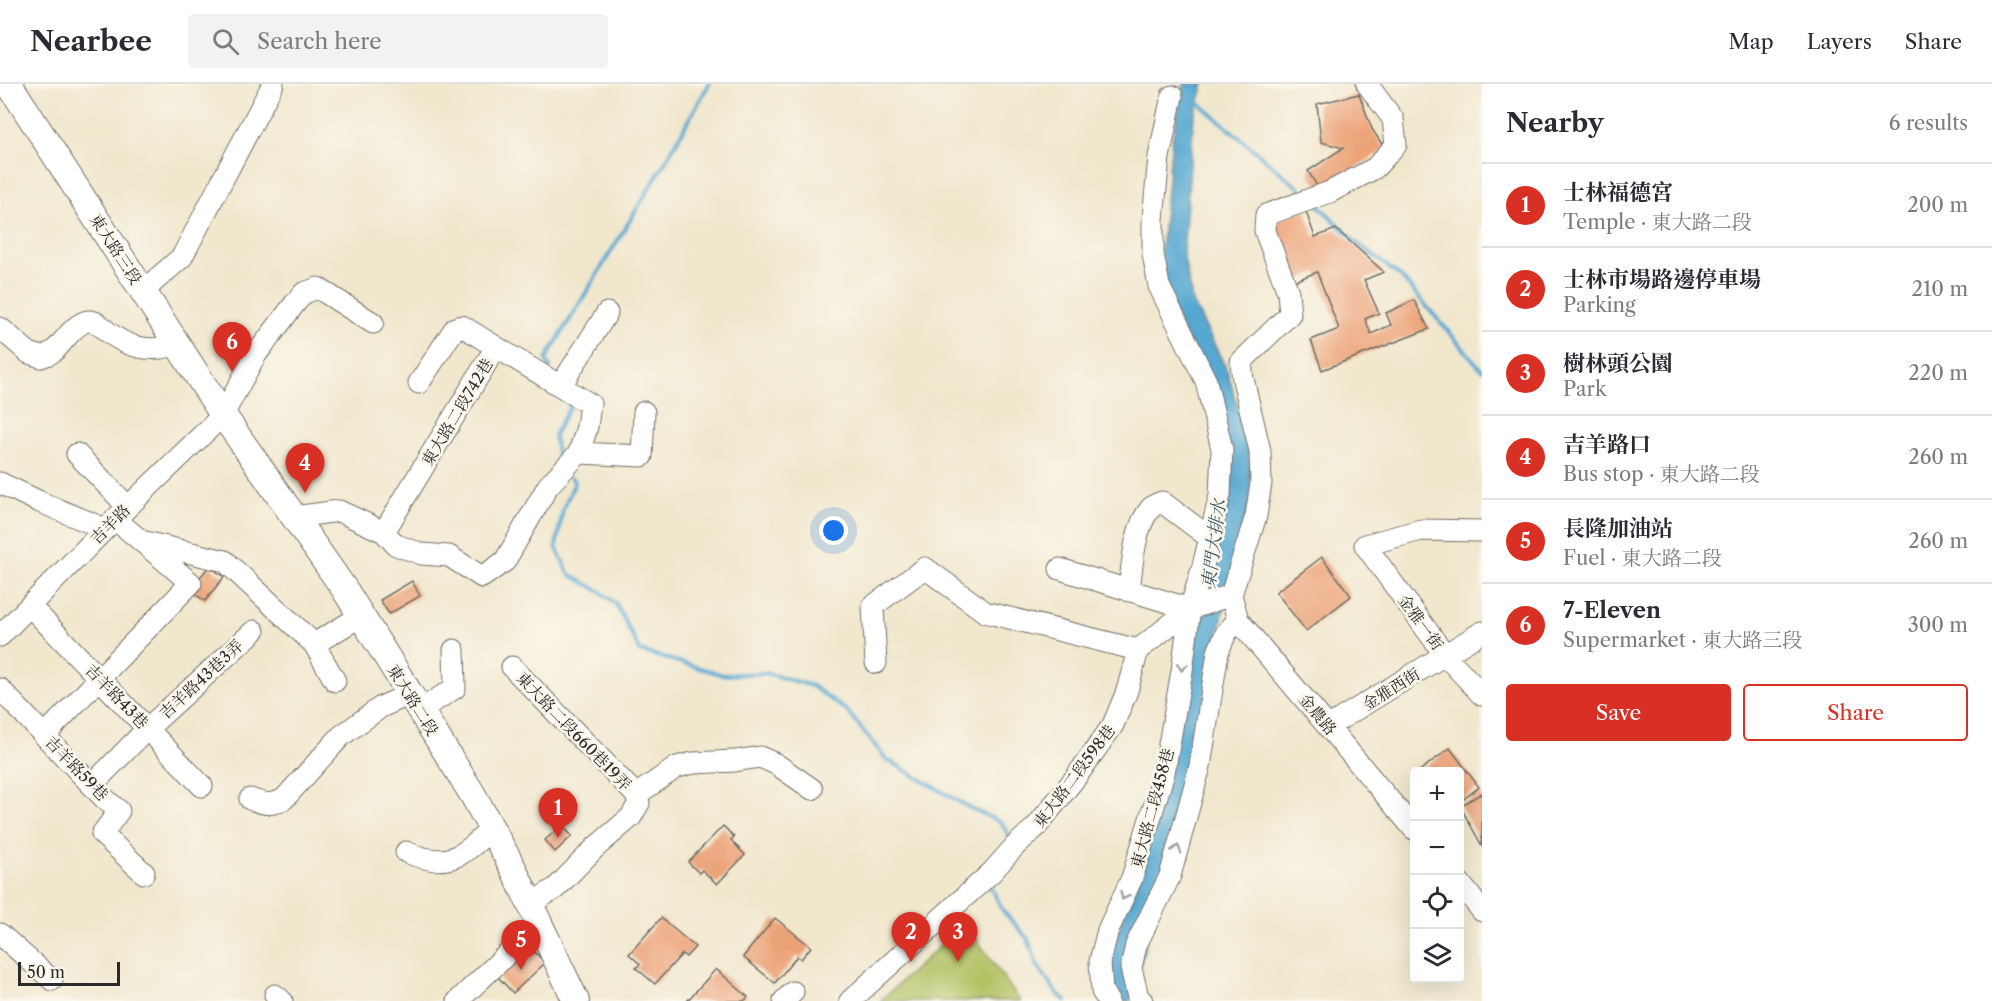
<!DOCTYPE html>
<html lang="en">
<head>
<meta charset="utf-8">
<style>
	:root { --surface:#fff; --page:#f2f2f3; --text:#2b2b33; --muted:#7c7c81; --line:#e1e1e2; --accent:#d93025 }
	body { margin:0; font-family:"Libre Caslon Text","Noto Serif TC",serif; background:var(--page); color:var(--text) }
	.controls { position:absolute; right:18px; bottom:18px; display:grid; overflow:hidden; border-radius:6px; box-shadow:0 6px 24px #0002 }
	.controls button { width:54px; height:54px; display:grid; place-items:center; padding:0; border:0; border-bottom:2px solid var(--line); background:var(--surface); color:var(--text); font:30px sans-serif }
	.scale { position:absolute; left:18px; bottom:15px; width:102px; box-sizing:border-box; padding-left:6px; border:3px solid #2b2b2b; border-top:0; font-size:16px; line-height:21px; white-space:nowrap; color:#2b2b2b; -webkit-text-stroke:4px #fbf7ec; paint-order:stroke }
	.you { position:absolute; left:834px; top:447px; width:21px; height:21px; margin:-15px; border:4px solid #fff; border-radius:50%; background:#1a73e8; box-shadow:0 0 0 9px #1a73e833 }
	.badge { display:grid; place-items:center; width:39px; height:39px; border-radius:50%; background:var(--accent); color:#fff; font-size:20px; font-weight:700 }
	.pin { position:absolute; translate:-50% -50px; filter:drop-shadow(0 2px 3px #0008) }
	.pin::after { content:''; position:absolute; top:32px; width:21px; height:18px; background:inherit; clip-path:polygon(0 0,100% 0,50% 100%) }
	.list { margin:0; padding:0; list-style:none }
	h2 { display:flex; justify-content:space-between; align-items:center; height:78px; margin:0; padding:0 24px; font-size:26px }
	h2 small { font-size:20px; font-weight:400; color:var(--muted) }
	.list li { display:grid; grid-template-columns:39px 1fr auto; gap:18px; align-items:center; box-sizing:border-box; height:84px; padding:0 24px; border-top:2px solid var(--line) }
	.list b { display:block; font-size:22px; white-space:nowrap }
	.list p { margin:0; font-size:20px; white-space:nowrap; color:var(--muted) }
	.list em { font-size:20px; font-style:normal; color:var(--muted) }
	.actions { display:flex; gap:12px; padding:18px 24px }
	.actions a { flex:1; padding:14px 0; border:2px solid var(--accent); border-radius:6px; text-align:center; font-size:21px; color:var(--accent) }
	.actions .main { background:var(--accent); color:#fff }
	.icon { flex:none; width:33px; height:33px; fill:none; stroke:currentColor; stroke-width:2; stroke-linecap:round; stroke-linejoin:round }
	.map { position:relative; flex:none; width:1482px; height:917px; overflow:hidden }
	header { display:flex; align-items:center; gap:36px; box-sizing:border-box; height:84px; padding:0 30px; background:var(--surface); border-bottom:2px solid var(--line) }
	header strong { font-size:28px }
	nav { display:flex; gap:33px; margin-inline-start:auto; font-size:21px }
	.search { width:420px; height:54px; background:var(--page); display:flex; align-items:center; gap:15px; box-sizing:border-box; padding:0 21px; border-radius:6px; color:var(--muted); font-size:22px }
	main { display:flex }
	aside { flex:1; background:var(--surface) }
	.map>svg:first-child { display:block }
</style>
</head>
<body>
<header>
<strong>Nearbee</strong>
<div class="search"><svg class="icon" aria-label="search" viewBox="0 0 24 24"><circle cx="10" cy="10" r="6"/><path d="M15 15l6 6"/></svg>Search here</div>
<nav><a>Map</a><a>Layers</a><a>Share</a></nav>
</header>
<main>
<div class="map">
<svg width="1482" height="917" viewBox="0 0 1482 917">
	<rect width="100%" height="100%" fill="#fbf7ec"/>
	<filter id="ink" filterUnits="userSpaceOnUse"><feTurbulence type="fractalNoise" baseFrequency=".0167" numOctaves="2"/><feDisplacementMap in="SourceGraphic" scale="12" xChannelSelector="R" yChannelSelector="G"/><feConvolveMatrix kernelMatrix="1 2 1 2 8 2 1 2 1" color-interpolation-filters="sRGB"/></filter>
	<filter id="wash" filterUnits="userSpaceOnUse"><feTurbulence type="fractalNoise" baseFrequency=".008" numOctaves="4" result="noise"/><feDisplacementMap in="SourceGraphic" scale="24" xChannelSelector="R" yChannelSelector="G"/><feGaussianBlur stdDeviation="1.35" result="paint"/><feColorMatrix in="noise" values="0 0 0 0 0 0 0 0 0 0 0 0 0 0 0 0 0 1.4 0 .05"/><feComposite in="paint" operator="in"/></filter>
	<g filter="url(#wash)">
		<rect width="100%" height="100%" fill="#f1e7cd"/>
		<path fill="#b2c164" stroke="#6e7648" stroke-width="1.5" d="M965,839L1020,917H880Z"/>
		<path fill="#57a8d2" stroke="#416a7e" stroke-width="1.5" d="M1184,0H1204L1194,32L1183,169L1192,216L1227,286L1249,364L1251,409L1212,577L1190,700L1130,917H1119L1109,885L1113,858L1137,800L1228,363L1165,205L1160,175L1172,56Z"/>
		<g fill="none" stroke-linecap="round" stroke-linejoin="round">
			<path stroke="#57a8d2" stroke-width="4" d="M1195,16L1306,110
				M1316,119L1356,158L1401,193L1482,286
				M550,284L546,275L664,80L709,0
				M559,381L554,351L570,323L567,316
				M571,394L575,398L563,425L556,463L569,490L601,508L616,520L640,567L724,591L766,589L812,602L847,627L886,675L970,724L1002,739L1010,754
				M990,801L1003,827L1028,855L1038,883L1056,908L1066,917"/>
		</g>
		<g id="blocks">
			<path fill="#eca277" d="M1359,10L1372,45L1385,65L1320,107L1308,87L1343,64L1321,58L1317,20Z
				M1305,125L1315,153L1336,145L1384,188L1364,196L1379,229L1365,235L1371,250L1391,241L1386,229L1414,216L1429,245L1322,286L1311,256L1339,245L1317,188L1292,198L1271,139Z
				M1322,473L1351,512L1306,547L1276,508Z
				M209,482L224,493L205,517L190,506Z
				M412,497L420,512L389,530L380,516Z
				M1450,664L1479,703L1460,718V688H1418Z
				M1482,709V762L1460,722Z
				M562,741L572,752L555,768L545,756Z
				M723,742L734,753L731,756L745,771L717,800L702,786L699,789L688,778Z
				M661,834L695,863L686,873L682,870L655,900L636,884L640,880L629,870Z
				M775,834L811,863L801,875L797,872L775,899L743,873Z
				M530,863L545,879L513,909L498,893Z
				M716,885L748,913L744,917H687Z"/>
		</g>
	</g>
	<g filter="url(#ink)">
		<use href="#blocks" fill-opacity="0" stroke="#706d64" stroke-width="1.5"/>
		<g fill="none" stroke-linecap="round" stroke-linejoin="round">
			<g stroke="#706d64" stroke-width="23">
				<path id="minor" d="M1367,0L1393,35L1396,61L1375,84L1330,108L1266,131L1265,147L1288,208L1290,230L1241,278L1243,295L1260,367L1261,399L1256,432L1231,511L1238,536L1414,745
					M143,207L182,173L273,0
					M0,244L29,269L41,273C46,271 50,270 54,267C64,258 75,238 89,237C97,237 102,243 108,248C130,265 152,269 177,260
					M419,299L455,244L462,242L496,263
					M561,301L607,229
					M77,370L128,423
					M0,399L40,418L105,445
					M294,433L339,427L384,448L496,263L590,320L587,343L579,369
					M1482,447L1421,446L1365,461L1445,571L1482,611
					M384,448L396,461L422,470L449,472L482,493L505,477L548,402L579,369L642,372L644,328
					M145,458L225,477L314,560
					M1060,485L1190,525
					M1129,507C1132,483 1134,444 1150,425C1153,421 1157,420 1162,418L1210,454
					M30,522L202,702
					M0,552L105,445L223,331L255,272L296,218L304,209L318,204L373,239
					M876,579L873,522L925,484L985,528L1138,566
					M512,583L636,711
					M335,597L314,560L361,532
					M0,605L104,714L119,727L102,750L144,789
					M420,626L455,604L454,566
					M1329,642L1482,548
					M45,651L191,499L115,435
					M92,701L148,644L254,547
					M250,715C264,720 271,722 284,715L341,652L381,623L410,610
					M406,768C448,786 463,772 492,744
					M1460,799L1482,827
					M530,820L556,804L596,763L631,733L639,719L636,711L677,683L693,679L735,677L760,673L776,680L812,705
					M0,850L52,896
					M275,911L282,917
					M458,917C485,890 514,866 539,837
					M784,917L793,908
					M850,917L992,788L1015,762L1036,743L1076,693L1113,641L1127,607L1138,566L1190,525L1231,511
					M1108,917L1102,907L1100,877L1108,846L1132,794L1164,689L1182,587L1190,525L1203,482L1220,411L1222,365L1206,297L1159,202L1153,170V135L1159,73L1172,12
					M1142,917L1138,913L1131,884L1136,861L1170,792L1200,682L1218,568L1226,549L1238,536"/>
			</g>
			<g stroke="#706d64" stroke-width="28">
				<path id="major" d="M9,0L223,331L345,506L473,711L513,784L576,917"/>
			</g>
			<use href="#minor" stroke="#fff" stroke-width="21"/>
			<use href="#major" stroke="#fff" stroke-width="26"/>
		</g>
		<defs><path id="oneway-chevron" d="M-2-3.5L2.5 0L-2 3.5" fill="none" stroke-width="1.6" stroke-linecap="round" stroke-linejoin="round" transform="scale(1.5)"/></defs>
		<g stroke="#a0a0a0">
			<use href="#oneway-chevron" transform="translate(1182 583) rotate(98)"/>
			<use href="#oneway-chevron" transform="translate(1177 765) rotate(-74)"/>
			<use href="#oneway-chevron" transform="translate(1124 812) rotate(115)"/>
		</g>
	</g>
	<g text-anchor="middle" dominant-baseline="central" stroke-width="5" stroke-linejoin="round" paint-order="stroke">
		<g font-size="16" fill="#2b2b2b" stroke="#fbf7ec">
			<text transform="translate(116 165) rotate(57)">東大路三段</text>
			<text transform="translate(457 328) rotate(-59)">東大路二段742巷</text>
			<text transform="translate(110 440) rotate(-45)">吉羊路</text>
			<text transform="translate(1421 538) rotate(54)">金雅一街</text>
			<text transform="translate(201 595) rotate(-43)">吉羊路43巷3弄</text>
			<text transform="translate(1391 605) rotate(-32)">金雅西街</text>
			<text transform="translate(117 612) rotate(46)">吉羊路43巷</text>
			<text transform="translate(413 616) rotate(58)">東大路二段</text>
			<text transform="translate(1318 630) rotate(50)">金農路</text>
			<text transform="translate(574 647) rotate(46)">東大路二段660巷19弄</text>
			<text transform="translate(77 684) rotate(46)">吉羊路59巷</text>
			<text transform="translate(1074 692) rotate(-53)">東大路二段598巷</text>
			<text transform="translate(1152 724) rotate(-75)">東大路二段458巷</text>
		</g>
		<g font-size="18" font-style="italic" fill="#3d5d6e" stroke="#fbf7ec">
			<text transform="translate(1214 460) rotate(-83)">東門大排水</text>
		</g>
	</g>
</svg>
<div class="controls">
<button>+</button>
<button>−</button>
<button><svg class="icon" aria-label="locate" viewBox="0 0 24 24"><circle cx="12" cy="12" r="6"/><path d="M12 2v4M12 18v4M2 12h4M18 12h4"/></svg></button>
<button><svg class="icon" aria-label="layers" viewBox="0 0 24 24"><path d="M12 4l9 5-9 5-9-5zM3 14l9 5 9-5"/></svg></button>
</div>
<div class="scale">50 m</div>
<div class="you"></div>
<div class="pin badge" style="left:558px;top:754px">1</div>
<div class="pin badge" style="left:911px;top:878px">2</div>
<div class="pin badge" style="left:958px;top:878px">3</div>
<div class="pin badge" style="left:305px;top:409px">4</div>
<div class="pin badge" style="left:521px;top:886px">5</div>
<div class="pin badge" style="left:232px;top:288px">6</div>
</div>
<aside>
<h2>Nearby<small>6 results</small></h2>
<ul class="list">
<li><span class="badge">1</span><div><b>士林福德宮</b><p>Temple · 東大路二段</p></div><em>200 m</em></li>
<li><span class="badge">2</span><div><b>士林市場路邊停車場</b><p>Parking</p></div><em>210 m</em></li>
<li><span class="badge">3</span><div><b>樹林頭公園</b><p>Park</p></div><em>220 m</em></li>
<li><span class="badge">4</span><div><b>吉羊路口</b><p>Bus stop · 東大路二段</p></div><em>260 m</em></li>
<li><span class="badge">5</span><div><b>長隆加油站</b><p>Fuel · 東大路二段</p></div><em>260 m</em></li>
<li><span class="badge">6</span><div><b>7-Eleven</b><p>Supermarket · 東大路三段</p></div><em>300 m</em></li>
</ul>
<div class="actions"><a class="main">Save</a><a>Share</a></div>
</aside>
</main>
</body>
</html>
